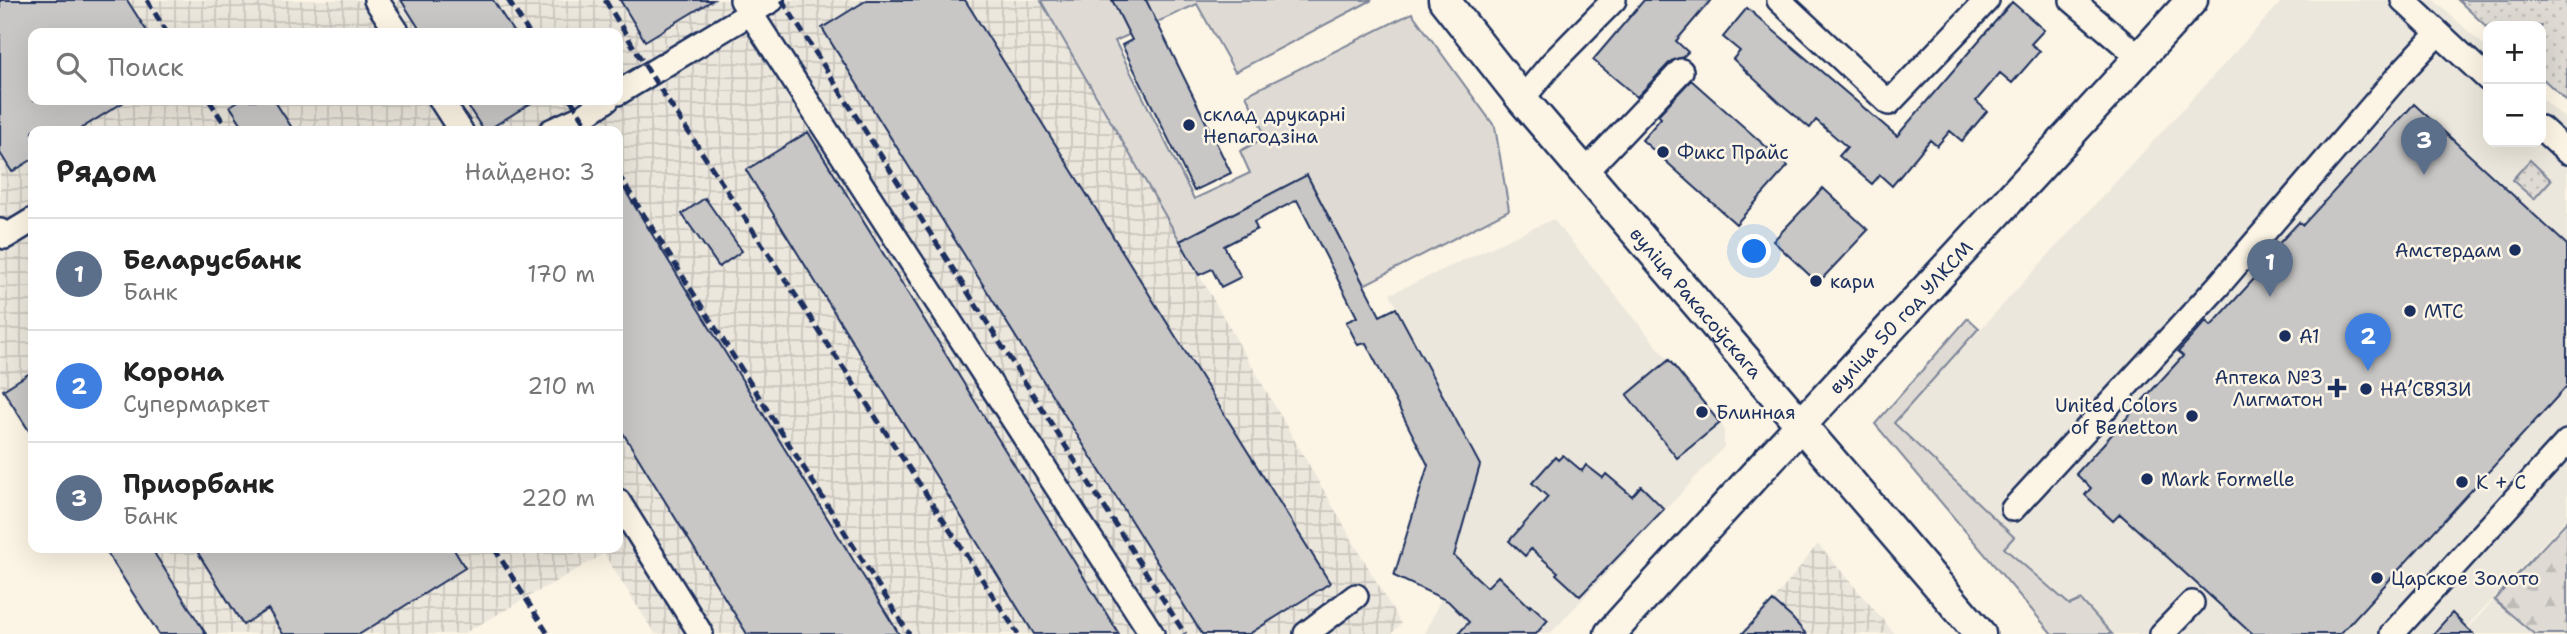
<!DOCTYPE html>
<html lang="ru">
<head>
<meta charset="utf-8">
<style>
	:root { --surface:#fff; --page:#f6f6f6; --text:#222; --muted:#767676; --line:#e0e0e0; --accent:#1b2f5e }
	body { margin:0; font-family:"Shantell Sans",sans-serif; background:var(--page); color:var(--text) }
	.controls { position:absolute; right:21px; top:21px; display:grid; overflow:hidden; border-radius:14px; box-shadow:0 7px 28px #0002 }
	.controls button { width:63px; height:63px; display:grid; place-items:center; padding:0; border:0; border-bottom:2px solid var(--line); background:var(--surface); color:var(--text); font:35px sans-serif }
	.you { position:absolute; left:1755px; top:252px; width:24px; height:24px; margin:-18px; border:5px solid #fff; border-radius:50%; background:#1a73e8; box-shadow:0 0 0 10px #1a73e833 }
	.badge { display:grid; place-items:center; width:46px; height:46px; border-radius:50%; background:var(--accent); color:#fff; font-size:23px; font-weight:700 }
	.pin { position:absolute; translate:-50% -58px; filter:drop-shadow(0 2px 4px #0008) }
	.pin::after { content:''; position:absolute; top:37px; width:24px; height:21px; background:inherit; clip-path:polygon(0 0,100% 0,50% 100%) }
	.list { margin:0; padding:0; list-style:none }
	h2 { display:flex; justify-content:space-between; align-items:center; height:91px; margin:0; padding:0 28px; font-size:30px }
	h2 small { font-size:23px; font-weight:400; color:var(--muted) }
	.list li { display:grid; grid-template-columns:46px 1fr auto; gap:21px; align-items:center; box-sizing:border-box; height:112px; padding:0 28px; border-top:2px solid var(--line) }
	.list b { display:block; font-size:26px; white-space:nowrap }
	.list p { margin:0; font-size:23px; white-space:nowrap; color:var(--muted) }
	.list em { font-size:23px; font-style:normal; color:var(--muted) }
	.icon { flex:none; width:38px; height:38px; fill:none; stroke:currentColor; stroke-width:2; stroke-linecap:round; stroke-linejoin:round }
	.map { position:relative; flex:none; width:2567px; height:634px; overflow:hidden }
	.search { position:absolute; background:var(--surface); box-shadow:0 7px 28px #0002; left:28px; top:28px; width:595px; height:77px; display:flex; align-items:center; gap:18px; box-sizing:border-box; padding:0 24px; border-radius:14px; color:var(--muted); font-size:26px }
	.panel { position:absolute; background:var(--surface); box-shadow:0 7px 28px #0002; left:28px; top:126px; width:595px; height:427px; border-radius:14px }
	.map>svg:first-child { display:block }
</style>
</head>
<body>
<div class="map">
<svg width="2567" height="634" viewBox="0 0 2567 634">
	<defs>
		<pattern id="industrial-grid" width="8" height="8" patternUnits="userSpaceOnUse" patternTransform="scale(1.75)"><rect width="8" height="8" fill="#ece7dc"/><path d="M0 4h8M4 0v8" fill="none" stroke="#cac6bf"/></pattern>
		<pattern id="forest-firs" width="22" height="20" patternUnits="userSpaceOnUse" patternTransform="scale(1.75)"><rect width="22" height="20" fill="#dfdbd4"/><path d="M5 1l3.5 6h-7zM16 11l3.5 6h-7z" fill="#bfbcb8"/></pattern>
		<pattern id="park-dots" width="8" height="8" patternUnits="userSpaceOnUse" patternTransform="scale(1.75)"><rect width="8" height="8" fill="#dfdbd4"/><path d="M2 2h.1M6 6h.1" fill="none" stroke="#bfbcb8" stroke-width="1.8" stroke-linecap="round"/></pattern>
	</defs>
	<rect width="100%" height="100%" fill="#fcf5e5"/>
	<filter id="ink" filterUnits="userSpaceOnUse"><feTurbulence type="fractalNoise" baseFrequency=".0143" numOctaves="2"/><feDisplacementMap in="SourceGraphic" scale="14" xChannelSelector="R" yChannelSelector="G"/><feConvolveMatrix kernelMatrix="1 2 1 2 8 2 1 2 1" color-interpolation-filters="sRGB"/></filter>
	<g filter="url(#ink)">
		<path fill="#ece7dc" d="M2283,0H2434L2488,49V142H2541V97L2567,121V518L2460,634H2112L2081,600L2070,605L2004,548L2014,537L1894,423Z
			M1553,219L1724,428V447L1550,634H1425L1441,598L1480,465L1390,294Z
			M2494,600L2534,634H2462Z"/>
		<path fill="url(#industrial-grid)" fill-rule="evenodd" d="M0,0H1040L1401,624L1391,634H655L604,554L463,634H159L104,548H618V131H33V437L0,386ZM33,33H618V100H33Z
			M1818,544L1895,634H1742L1773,601Z"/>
		<path fill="#dfdbd4" stroke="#7d8599" stroke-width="2" d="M1043,0H1372L1235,72L1197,4L1115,41L1194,199L1250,173L1240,151L1266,137L1246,95L1412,13L1495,127L1509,210L1364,285L1307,175L1180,241L1041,1Z
			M1968,318L1979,328L1894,423L2014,537L2004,548L2070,605L2081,600L2112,634H2052L1875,424Z"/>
		<path fill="url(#forest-firs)" stroke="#7d8599" stroke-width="2" d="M2567,521V634H2534L2494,600Z"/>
		<path fill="url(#park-dots)" stroke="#7d8599" stroke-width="2" d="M2458,0H2567V101L2541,77V26L2488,28Z
			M2530,160L2551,180L2534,199L2512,180Z"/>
		<path fill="#c8c7c6" stroke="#1b2f5e" stroke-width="2" d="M0,0H127L148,33H33V100H127L77,131H33V159L12,172L0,153Z
			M401,0H493L514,33H422Z
			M620,0H713L645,41Z
			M867,0H965L1330,583L1249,634H1202L822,28Z
			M1112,0H1146L1231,173L1194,191L1122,45L1132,40Z
			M1644,0H1711L1676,41L1688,52L1683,57L1671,61L1637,97L1593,60Z
			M2012,2L2044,30L2031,44L2040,51L2012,83L2000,73L1976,101L1987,111L1962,141L1950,131L1937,146L1930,140L1892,186L1880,175L1872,184L1839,156L1847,147L1816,120L1810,128L1779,102L1733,59L1740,51L1723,37L1747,8L1897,136Z
			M1691,80L1788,166L1736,224L1642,140L1661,118L1658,115Z
			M240,100H274L294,131H246L230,106Z
			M464,100H536L486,131H484Z
			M2414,104L2567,245V386L2340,634H2252L2120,514L2113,521L2085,495L2091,488L2076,474L2183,356L2178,352L2206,321L2211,326L2276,255L2272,251L2299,222L2303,225Z
			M808,132L1119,634H1034L746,170Z
			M1307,175L1380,316L1396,308L1480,465L1454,556L1487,587L1498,576L1530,607L1531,605L1548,620L1536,634H1458L1469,622L1448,601L1394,576L1428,465L1366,343L1358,345L1346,322L1357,317L1297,200L1254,222L1257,229L1224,246L1241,277L1221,287L1212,269L1199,275L1180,241Z
			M618,179L899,634H747L618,425Z
			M1823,188L1868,230L1818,283L1773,241Z
			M705,198L742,251L719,267L682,214Z
			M1669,360L1720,423L1677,458L1627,395Z
			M33,371V437L3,390Z
			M1563,455L1582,471L1586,465L1603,478L1606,474L1632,496L1641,486L1664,509L1580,596L1556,574L1558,572L1531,549L1525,556L1509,541L1548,497L1532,483L1555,457L1558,460Z
			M104,548H151L206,634H159Z
			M195,548H453L465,568L360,634H283L268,609L243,625Z
			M1773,601L1792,618L1806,634H1742Z
			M2452,613L2473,634H2433Z"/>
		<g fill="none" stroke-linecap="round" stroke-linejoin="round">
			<g stroke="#1b2f5e" stroke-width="28">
				<path id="minor" d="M376,0L398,33
					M742,0L1152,634
					M1779,0L1889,103L1987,0
					M2072,0L2140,58
					M2403,0L2488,79
					M618,93L772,0
					M1522,99L1553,62L1614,0
					M441,100L461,131
					M2541,128L2567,152
					M551,131L582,117L607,100
					M1585,172L1681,71
					M0,231L5,237L33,220
					M618,501L701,634
					M2013,509L2218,286L2399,75L2438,33
					M1306,634L1356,596
					M2162,634L2192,603
					M2392,634L2567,442"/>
			</g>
			<g stroke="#1b2f5e" stroke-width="35">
				<g id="major">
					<path id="s1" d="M1444,0L1522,99L1980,634"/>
					<path id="s2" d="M1610,634C1802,420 2000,213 2192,0"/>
				</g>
			</g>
			<use href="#minor" stroke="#fcf5e5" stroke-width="23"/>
			<use href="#major" stroke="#fcf5e5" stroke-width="30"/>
			<path stroke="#1b2f5e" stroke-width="5" stroke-dasharray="10 5" stroke-linecap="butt" d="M147,0L167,33
				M508,0L529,33
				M605,0L649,72L1018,634
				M782,0L1185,634
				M209,100L229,131
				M571,100L591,131
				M618,174L909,634
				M494,548L548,634"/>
		</g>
	</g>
	<g fill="#1b2f5e" stroke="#fcf5e5" stroke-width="2.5">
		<circle cx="1189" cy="125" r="7"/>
		<circle cx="1663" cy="152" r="7"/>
		<circle cx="2515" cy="250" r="7"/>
		<circle cx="1816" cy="281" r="7"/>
		<circle cx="2410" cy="311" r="7"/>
		<circle cx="2285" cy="336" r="7"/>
		<path d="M2333.5 377.5h7v7h7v7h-7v7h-7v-7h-7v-7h7z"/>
		<circle cx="2366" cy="389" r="7"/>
		<circle cx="1702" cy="412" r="7"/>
		<circle cx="2192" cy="416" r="7"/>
		<circle cx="2147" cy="479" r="7"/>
		<circle cx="2462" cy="482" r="7"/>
		<circle cx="2377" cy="578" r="7"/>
	</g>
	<g text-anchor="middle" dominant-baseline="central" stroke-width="5" stroke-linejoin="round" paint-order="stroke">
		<g font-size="19" fill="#1b2f5e" stroke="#fcf5e5" text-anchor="start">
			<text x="1203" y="114">склад друкарні<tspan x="1203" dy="22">Непагодзіна</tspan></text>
			<text x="1677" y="152">Фикс Прайс</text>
			<text x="2501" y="250" text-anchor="end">Амстердам</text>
			<text x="1830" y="281">кари</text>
			<text x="2424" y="311">МТС</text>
			<text x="2299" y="336">A1</text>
			<text x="2323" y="377" text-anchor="end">Аптека №3<tspan x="2323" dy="22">Лигматон</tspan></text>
			<text x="2380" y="389">НАʼСВЯЗИ</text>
			<text x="2178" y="405" text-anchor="end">United Colors<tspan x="2178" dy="22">of Benetton</tspan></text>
			<text x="1716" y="412">Блинная</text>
			<text x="2161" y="479">Mark Formelle</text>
			<text x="2476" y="482">К + С</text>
			<text x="2391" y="578">Царское Золото</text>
		</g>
		<g font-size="19" fill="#1b2f5e" stroke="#fcf5e5">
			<text stroke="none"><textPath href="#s1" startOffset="394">вуліца Ракасоўскага</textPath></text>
			<text stroke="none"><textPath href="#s2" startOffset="430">вуліца 50 год УЛКСМ</textPath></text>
		</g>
	</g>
</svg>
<div class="controls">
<button>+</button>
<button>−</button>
</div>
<div class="you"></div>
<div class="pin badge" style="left:2270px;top:297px;background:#5c6f8a">1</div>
<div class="pin badge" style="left:2368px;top:371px;background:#3f7fe0">2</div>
<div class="pin badge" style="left:2424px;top:175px;background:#5c6f8a">3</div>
<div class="search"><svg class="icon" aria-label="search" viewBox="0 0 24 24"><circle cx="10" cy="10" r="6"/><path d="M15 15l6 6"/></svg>Поиск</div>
<section class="panel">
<h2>Рядом<small>Найдено: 3</small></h2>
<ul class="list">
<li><span class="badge" style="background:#5c6f8a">1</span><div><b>Беларусбанк</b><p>Банк</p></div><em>170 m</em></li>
<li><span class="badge" style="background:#3f7fe0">2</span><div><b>Корона</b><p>Супермаркет</p></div><em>210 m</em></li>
<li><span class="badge" style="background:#5c6f8a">3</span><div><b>Приорбанк</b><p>Банк</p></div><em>220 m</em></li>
</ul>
</section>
</div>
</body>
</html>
